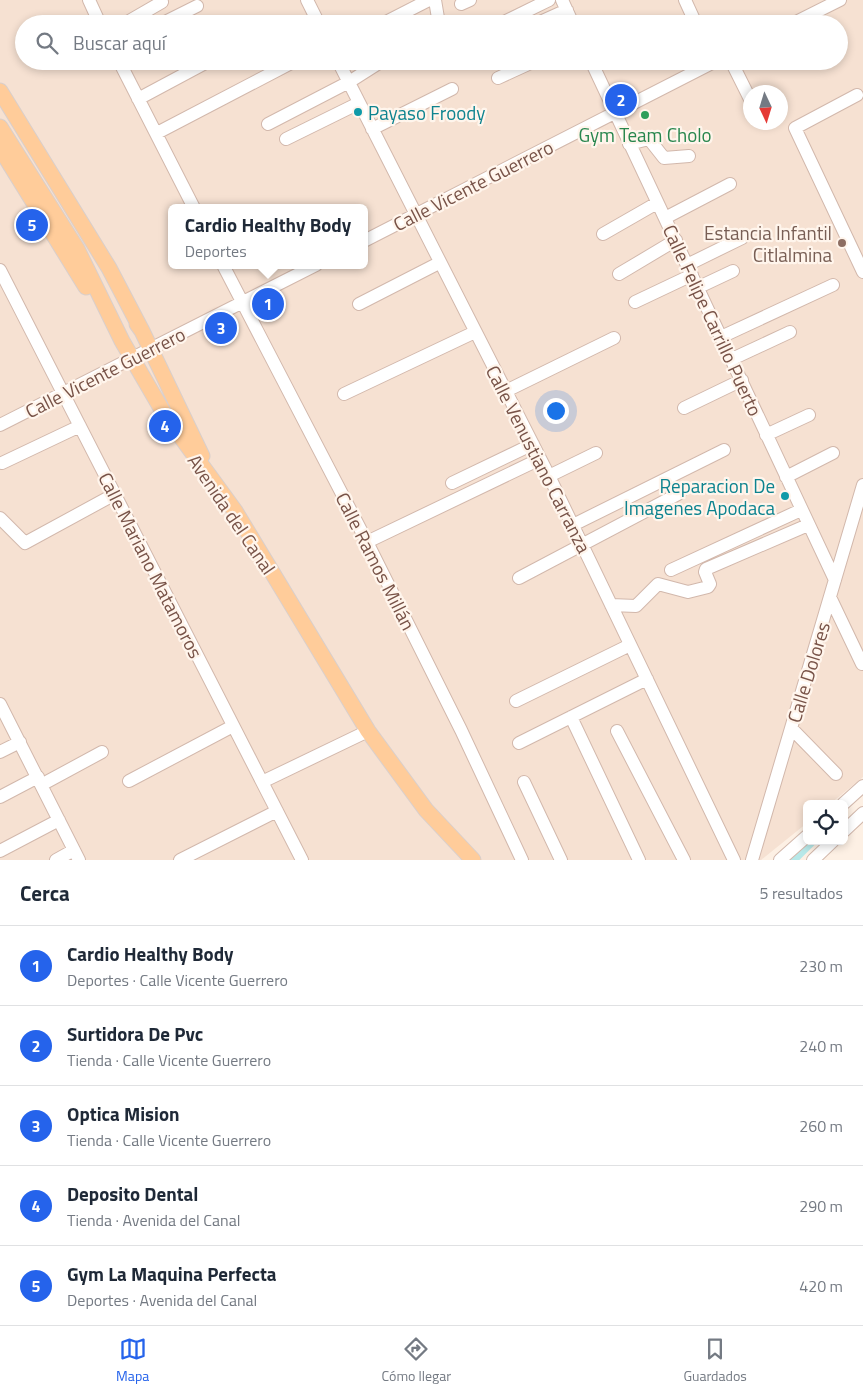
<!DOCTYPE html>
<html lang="es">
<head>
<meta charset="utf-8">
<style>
	:root { --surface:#fff; --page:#f2f2f3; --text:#1f2937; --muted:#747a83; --line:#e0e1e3; --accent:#2563eb }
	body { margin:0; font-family:"Titillium Web",sans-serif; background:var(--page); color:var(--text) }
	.controls { position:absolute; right:15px; bottom:15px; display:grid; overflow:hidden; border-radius:8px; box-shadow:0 2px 8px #0003 }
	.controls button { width:45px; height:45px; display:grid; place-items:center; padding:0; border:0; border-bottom:1px solid var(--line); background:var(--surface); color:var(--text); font:25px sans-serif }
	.compass { position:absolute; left:743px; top:85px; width:45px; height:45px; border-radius:50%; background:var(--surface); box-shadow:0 2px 8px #0003; rotate:176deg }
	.you { position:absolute; left:555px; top:410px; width:18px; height:18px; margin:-12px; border:4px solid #fff; border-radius:50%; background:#1a73e8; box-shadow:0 0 0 8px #1a73e833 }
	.badge { display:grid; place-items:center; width:32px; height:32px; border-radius:50%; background:var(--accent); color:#fff; font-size:16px; font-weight:700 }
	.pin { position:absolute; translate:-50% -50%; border:2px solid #fff; box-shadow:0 1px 5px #0006 }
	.popup { position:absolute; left:168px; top:204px; width:200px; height:65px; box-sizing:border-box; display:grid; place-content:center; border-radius:8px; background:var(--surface); filter:drop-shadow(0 1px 4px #0005); font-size:16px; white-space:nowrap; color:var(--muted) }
	.popup b { font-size:19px; color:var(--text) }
	.popup::after { content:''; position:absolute; left:50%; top:100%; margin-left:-10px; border:10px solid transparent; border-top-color:var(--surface) }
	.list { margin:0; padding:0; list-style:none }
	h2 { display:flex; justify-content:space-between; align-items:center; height:65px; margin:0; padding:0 20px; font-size:21px }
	h2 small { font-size:16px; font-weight:400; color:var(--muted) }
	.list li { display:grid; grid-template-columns:32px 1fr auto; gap:15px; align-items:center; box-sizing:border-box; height:80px; padding:0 20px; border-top:1px solid var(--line) }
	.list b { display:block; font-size:19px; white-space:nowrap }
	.list p { margin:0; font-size:16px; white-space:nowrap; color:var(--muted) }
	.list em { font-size:16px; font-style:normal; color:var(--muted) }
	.icon { flex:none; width:28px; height:28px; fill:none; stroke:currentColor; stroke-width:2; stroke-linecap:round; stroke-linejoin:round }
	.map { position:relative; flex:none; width:863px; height:860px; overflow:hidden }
	.search { position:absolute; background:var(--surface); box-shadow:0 2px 8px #0003; left:15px; right:15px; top:15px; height:55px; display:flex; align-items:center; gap:12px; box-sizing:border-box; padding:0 18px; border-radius:28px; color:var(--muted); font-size:19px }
	.sheet { height:465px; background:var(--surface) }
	nav { display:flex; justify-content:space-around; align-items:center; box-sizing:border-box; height:70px; border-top:1px solid var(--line); background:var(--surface); font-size:14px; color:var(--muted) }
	nav a { display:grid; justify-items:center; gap:2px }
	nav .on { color:var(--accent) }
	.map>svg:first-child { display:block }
</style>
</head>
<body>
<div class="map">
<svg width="863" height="860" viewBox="0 0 863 860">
	<rect width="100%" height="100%" fill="#fdf0e4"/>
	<path fill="#f6e1d2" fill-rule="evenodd" d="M0,0H863V777L830,804H807V823L761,860H0ZM24,24H839V61H24ZM750,92H780V122H750ZM172,208H364V265H172Z"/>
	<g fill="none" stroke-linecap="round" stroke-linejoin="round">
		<path stroke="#b7e8e8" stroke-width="9" d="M793,860L812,841"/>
		<g stroke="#d2b8ac" stroke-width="14">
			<path id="minor" d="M89,0L100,24
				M307,0L319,24
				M435,0L439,24
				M562,0L573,24
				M685,0L696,24
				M461,4L470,0
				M124,24L162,2
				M161,24L197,6
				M382,24L429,0
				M500,24L549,0
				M536,24L567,10
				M792,24L840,0
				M119,61L194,208
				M338,61L549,476L734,860
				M591,61L835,580
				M731,61L750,99
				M498,78L535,61
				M857,95L795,128L863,272
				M138,99L209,61
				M268,124L349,82L382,61
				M372,129L452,89
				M157,133L295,61
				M286,139L359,103
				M629,144L649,139L664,158L689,156
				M665,218L730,184
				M603,234L657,203
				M364,241L716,61
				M223,265L367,542L461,730L522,860
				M687,265L742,238
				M0,270L302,860
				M619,274L676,240
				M699,287L733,271
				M635,302L692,275
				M359,304L439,263
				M721,337L833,285
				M732,359L790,332
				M506,391L614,338
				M344,394L475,332
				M684,408L742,380
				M0,425L316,265
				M766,435L809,415
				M2,463L80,426
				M549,476L596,453
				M786,477L833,453
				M452,483L533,444
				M0,518L25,543L115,494
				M573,525L724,450
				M367,542L540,459
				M671,570L801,510
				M519,578L680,493
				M830,597L862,664
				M611,605L636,606L658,584L688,592L708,587L710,584L705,572L706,569L808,525
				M516,701L630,645
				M0,704L79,860
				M571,717L639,860
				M791,728L836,774
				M617,731L684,860
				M519,743L647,679
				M0,752L20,742
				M129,781L233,726
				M262,782L368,731
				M524,782L561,860
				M41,785L102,752
				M0,797L38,777
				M843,804L863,786
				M844,831L863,813
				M0,851L59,820
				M56,860L74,850
				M180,860L277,811
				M752,860L863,485
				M780,860L807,836
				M813,860L833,841"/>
		</g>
		<g stroke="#d9cfcc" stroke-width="17">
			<path id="major" d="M0,91L109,268L142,331
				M0,127L77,249L122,341L165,415L235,511L368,731L426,810L473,860
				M0,148L86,287
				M137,324L142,331L202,456"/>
		</g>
		<use href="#minor" stroke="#fff" stroke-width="12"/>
		<use href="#major" stroke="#ffcc9a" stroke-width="15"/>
	</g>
	<g fill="#0f9aa8" stroke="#fff5ec" stroke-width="2">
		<circle cx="358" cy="112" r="5"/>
		<circle cx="785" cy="496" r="5"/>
	</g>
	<circle fill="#2e9e5b" stroke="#fff5ec" stroke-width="2" cx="645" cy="115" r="5"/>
	<circle fill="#8d6e63" stroke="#fff5ec" stroke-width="2" cx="842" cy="243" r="5"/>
	<g text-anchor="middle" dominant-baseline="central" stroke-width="4.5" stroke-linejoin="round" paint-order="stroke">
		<g font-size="19" fill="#0d838f" stroke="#fff5ec" text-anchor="start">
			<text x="368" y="112">Payaso Froody</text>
			<text x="775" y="485" text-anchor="end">Reparacion De<tspan x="775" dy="22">Imagenes Apodaca</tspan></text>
		</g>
		<g font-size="19" fill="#27864d" stroke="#fff5ec">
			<text x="645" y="134">Gym Team Cholo</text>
		</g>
		<g font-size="19" fill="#785348" stroke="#fff5ec">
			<text transform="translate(473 185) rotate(-27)">Calle Vicente Guerrero</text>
			<text transform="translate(713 320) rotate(65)">Calle Felipe Carrillo Puerto</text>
			<text transform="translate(105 372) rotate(-27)">Calle Vicente Guerrero</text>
			<text transform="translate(539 459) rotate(63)">Calle Venustiano Carranza</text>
			<text transform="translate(232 514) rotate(56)">Avenida del Canal</text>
			<text transform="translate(376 561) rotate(63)">Calle Ramos Millán</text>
			<text transform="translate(151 565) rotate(63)">Calle Mariano Matamoros</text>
			<text transform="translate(808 672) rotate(-73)">Calle Dolores</text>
		</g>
		<g font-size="19" fill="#785e54" stroke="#fff5ec" text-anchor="end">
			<text x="832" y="232">Estancia Infantil<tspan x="832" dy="22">Citlalmina</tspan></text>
		</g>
	</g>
</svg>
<div class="controls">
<button><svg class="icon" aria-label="locate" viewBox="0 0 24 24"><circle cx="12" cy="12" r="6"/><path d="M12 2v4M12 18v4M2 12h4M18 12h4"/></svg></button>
</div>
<svg class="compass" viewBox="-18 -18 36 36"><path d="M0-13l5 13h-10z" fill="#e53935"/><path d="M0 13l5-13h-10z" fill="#747a83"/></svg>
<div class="you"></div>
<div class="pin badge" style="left:268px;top:304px">1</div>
<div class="popup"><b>Cardio Healthy Body</b>Deportes</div>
<div class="pin badge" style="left:621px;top:100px">2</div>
<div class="pin badge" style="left:221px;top:328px">3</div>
<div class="pin badge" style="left:165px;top:426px">4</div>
<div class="pin badge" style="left:32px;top:225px">5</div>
<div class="search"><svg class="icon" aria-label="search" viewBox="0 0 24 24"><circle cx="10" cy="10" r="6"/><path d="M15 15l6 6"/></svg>Buscar aquí</div>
</div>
<section class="sheet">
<h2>Cerca<small>5 resultados</small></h2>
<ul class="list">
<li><span class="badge">1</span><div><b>Cardio Healthy Body</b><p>Deportes · Calle Vicente Guerrero</p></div><em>230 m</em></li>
<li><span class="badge">2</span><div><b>Surtidora De Pvc</b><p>Tienda · Calle Vicente Guerrero</p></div><em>240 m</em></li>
<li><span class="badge">3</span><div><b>Optica Mision</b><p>Tienda · Calle Vicente Guerrero</p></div><em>260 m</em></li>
<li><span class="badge">4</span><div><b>Deposito Dental</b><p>Tienda · Avenida del Canal</p></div><em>290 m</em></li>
<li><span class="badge">5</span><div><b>Gym La Maquina Perfecta</b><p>Deportes · Avenida del Canal</p></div><em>420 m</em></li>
</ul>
</section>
<nav>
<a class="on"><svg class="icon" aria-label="map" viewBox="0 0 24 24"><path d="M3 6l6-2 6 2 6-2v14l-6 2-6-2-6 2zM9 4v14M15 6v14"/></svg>Mapa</a>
<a><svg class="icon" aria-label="directions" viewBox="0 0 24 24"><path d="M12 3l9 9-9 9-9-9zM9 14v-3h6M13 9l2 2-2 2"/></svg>Cómo llegar</a>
<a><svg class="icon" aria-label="saved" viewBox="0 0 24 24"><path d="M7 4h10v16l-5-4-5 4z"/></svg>Guardados</a>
</nav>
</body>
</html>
